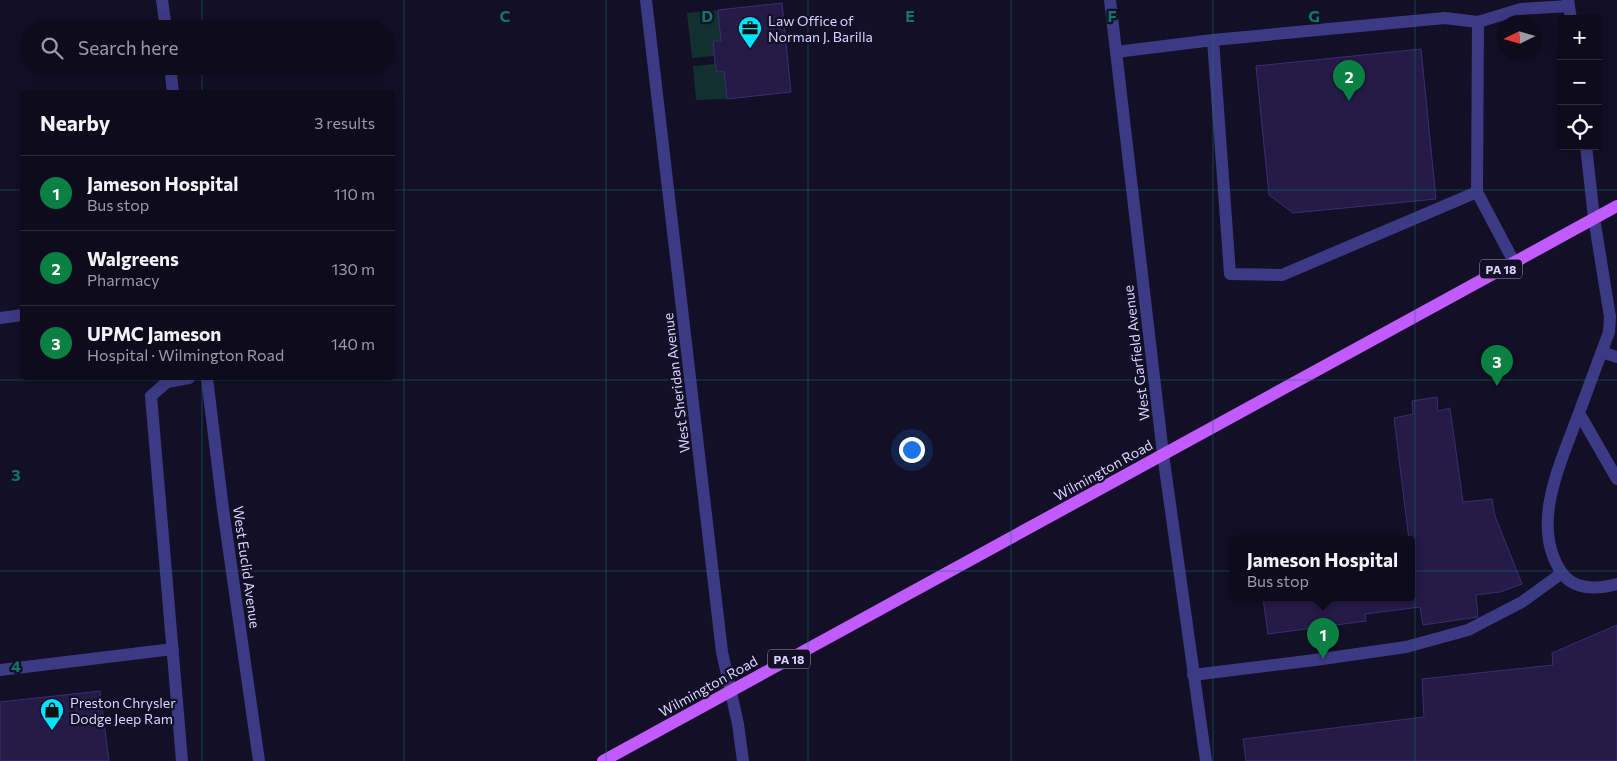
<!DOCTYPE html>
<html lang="en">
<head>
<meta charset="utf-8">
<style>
	:root { --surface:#0e0b1c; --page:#171425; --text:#f1f3f6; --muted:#9b9ba3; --line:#2e2b3b; --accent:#0b8043 }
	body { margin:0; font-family:Commissioner,sans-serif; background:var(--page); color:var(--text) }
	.controls { position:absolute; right:15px; top:15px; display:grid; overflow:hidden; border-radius:5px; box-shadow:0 2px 12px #0003 }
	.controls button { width:45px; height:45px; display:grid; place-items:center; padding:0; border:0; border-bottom:1px solid var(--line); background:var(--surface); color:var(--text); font:25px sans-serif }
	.compass { position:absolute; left:1497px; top:15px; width:45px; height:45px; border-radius:50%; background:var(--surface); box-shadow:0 2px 12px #0003; rotate:265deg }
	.you { position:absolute; left:911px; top:449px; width:18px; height:18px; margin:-12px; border:4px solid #fff; border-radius:50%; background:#1a73e8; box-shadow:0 0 0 8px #1a73e833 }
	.badge { display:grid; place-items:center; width:32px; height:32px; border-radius:50%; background:var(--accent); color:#fff; font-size:16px; font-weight:700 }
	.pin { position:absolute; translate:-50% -41px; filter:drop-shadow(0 1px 2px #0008) }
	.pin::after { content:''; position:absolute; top:26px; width:18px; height:15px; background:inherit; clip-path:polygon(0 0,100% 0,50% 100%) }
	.popup { position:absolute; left:1230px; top:536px; width:185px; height:65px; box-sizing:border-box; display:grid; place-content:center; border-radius:5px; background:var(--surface); filter:drop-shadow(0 1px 4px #0005); font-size:16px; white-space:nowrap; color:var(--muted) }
	.popup b { font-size:19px; color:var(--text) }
	.popup::after { content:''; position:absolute; left:50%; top:100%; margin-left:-10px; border:10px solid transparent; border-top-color:var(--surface) }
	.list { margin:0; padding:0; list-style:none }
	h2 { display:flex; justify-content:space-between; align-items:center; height:65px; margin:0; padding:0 20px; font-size:21px }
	h2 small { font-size:16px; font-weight:400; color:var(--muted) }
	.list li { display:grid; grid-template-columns:32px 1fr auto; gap:15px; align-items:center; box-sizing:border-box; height:75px; padding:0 20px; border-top:1px solid var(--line) }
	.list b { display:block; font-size:19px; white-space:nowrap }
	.list p { margin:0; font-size:16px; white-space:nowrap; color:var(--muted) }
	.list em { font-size:16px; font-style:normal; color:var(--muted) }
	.icon { flex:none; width:28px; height:28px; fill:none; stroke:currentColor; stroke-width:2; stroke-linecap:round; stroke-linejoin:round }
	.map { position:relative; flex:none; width:1617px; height:761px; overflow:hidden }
	.search { position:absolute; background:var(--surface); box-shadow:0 2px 12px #0003; left:20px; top:20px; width:375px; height:55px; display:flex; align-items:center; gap:12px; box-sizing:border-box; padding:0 18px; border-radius:28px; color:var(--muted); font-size:19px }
	.panel { position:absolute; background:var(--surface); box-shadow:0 2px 12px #0003; left:20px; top:90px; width:375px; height:290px; border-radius:5px }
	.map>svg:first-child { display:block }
</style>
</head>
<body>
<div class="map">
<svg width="1617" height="761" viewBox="0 0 1617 761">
	<rect width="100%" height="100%" fill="#130f26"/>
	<path fill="#12302f" d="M718,10L721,41L714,42L715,56L692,58L687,13Z
		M715,64L717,72L724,71L727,99L696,100L693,66Z"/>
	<path fill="#241b47" stroke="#3b2d73" d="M782,3L791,92L727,99L724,71L717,72L715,64L713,41H721L718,10Z
		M1421,49L1436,199L1293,213L1269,195L1256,66Z
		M1437,397L1438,411L1450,408L1463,502L1492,499L1495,516L1522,584L1500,592L1476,595L1478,617L1423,625L1420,607L1365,614L1366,621L1268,634L1263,598H1412V540H1409L1394,418L1413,414L1412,401Z
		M1617,625V761H1246L1243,739L1424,717L1422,679L1553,665L1552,653Z
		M100,691L109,761H0V702Z"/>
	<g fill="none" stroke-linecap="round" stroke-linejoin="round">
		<path stroke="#3d3a85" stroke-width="12" d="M1213,40L1445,18L1478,22
			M1116,52L1213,40L1230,274L1282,275L1477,192L1514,262
			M1477,192L1478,22L1521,9L1569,6
			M1594,218L1610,317L1609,332C1598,361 1587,391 1576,421C1559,467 1530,527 1562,573C1575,591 1598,589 1617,584
			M0,318L22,315
			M1602,352L1617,357
			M1579,413L1617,479
			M0,670L173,649
			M1193,675L1315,660L1406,647L1468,630L1522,602L1562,573
			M182,761L151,396L167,382L189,378"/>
		<path stroke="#3d3a85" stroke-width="12" d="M162,0L166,29
			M646,0L722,652L738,724L743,761
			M1110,0L1163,454L1206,761
			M1568,0L1571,19
			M170,66L173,92
			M1586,146L1594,218
			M207,378L223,509L259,761"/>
		<path stroke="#c25bff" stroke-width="12" d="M603,761L1617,206"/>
	</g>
	<path fill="none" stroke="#0f766e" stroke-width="1" stroke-opacity="0.55" d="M202,0V29M404,0V761M606,0V761M808,0V761M1011,0V761M1213,0V761M1415,0V761M202,66V92M0,190H22M392,190H1617M202,378V761M0,380H1617M0,571H1617"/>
	<defs>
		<g id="office-pin" transform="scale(1.25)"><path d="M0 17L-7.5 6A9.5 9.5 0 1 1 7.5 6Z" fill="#00e5ff" stroke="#130f26"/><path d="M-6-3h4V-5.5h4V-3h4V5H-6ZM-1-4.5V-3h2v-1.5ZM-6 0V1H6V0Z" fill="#111"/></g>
		<g id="shop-pin" transform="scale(1.25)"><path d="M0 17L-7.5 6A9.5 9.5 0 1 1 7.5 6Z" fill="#00e5ff" stroke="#130f26"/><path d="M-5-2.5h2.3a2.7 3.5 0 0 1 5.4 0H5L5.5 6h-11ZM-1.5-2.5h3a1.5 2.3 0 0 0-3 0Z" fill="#111"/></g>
	</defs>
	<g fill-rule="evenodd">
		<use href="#office-pin" x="750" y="28"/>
		<use href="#shop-pin" x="52" y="710"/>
	</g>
	<g text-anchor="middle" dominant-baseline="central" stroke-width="4.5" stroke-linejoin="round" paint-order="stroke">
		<g fill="#130f26" stroke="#9e99be" stroke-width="1">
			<rect x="1480" y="259.5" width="42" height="19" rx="4"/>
			<rect x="768" y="649.5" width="42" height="19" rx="4"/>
		</g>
		<g font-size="12" font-weight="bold" fill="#d9d4ff">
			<text x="1501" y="269">PA 18</text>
			<text x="789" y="659">PA 18</text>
		</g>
		<g font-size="14" fill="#d9d4ff" stroke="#130f26" text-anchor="start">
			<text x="768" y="20">Law Office of<tspan x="768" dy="16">Norman J. Barilla</tspan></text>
			<text x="70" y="702">Preston Chrysler<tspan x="70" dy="16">Dodge Jeep Ram</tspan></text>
		</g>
		<g font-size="14" fill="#d9d4ff" stroke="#130f26">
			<text transform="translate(1136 353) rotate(-97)">West Garfield Avenue</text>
			<text transform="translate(676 383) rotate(-97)">West Sheridan Avenue</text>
			<text transform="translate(1103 470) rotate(-29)">Wilmington Road</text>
			<text transform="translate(247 567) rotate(82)">West Euclid Avenue</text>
			<text transform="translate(708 686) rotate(-29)">Wilmington Road</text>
		</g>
	</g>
	<g font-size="16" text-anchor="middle" font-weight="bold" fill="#0f766e" stroke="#130f26" stroke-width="4.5" stroke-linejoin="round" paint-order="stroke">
		<text x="505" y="22">C</text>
		<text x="707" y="22">D</text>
		<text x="910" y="22">E</text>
		<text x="1112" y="22">F</text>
		<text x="1314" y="22">G</text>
		<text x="16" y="481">3</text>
		<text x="16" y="672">4</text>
	</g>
</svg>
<div class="controls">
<button>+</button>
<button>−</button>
<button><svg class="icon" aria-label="locate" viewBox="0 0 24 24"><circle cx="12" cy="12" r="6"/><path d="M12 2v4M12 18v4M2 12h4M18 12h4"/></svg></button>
</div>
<svg class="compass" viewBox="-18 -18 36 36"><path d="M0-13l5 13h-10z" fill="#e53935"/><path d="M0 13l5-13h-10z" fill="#9b9ba3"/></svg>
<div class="you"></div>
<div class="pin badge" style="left:1323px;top:659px">1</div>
<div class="popup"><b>Jameson Hospital</b>Bus stop</div>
<div class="pin badge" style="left:1349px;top:101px">2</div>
<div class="pin badge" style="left:1497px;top:386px">3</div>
<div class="search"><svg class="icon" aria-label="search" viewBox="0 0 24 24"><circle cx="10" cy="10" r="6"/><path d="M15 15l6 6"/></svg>Search here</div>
<section class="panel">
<h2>Nearby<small>3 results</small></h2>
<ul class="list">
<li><span class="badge">1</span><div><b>Jameson Hospital</b><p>Bus stop</p></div><em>110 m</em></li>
<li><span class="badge">2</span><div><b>Walgreens</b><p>Pharmacy</p></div><em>130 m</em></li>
<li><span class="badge">3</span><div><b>UPMC Jameson</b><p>Hospital · Wilmington Road</p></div><em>140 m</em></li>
</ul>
</section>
</div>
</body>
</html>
